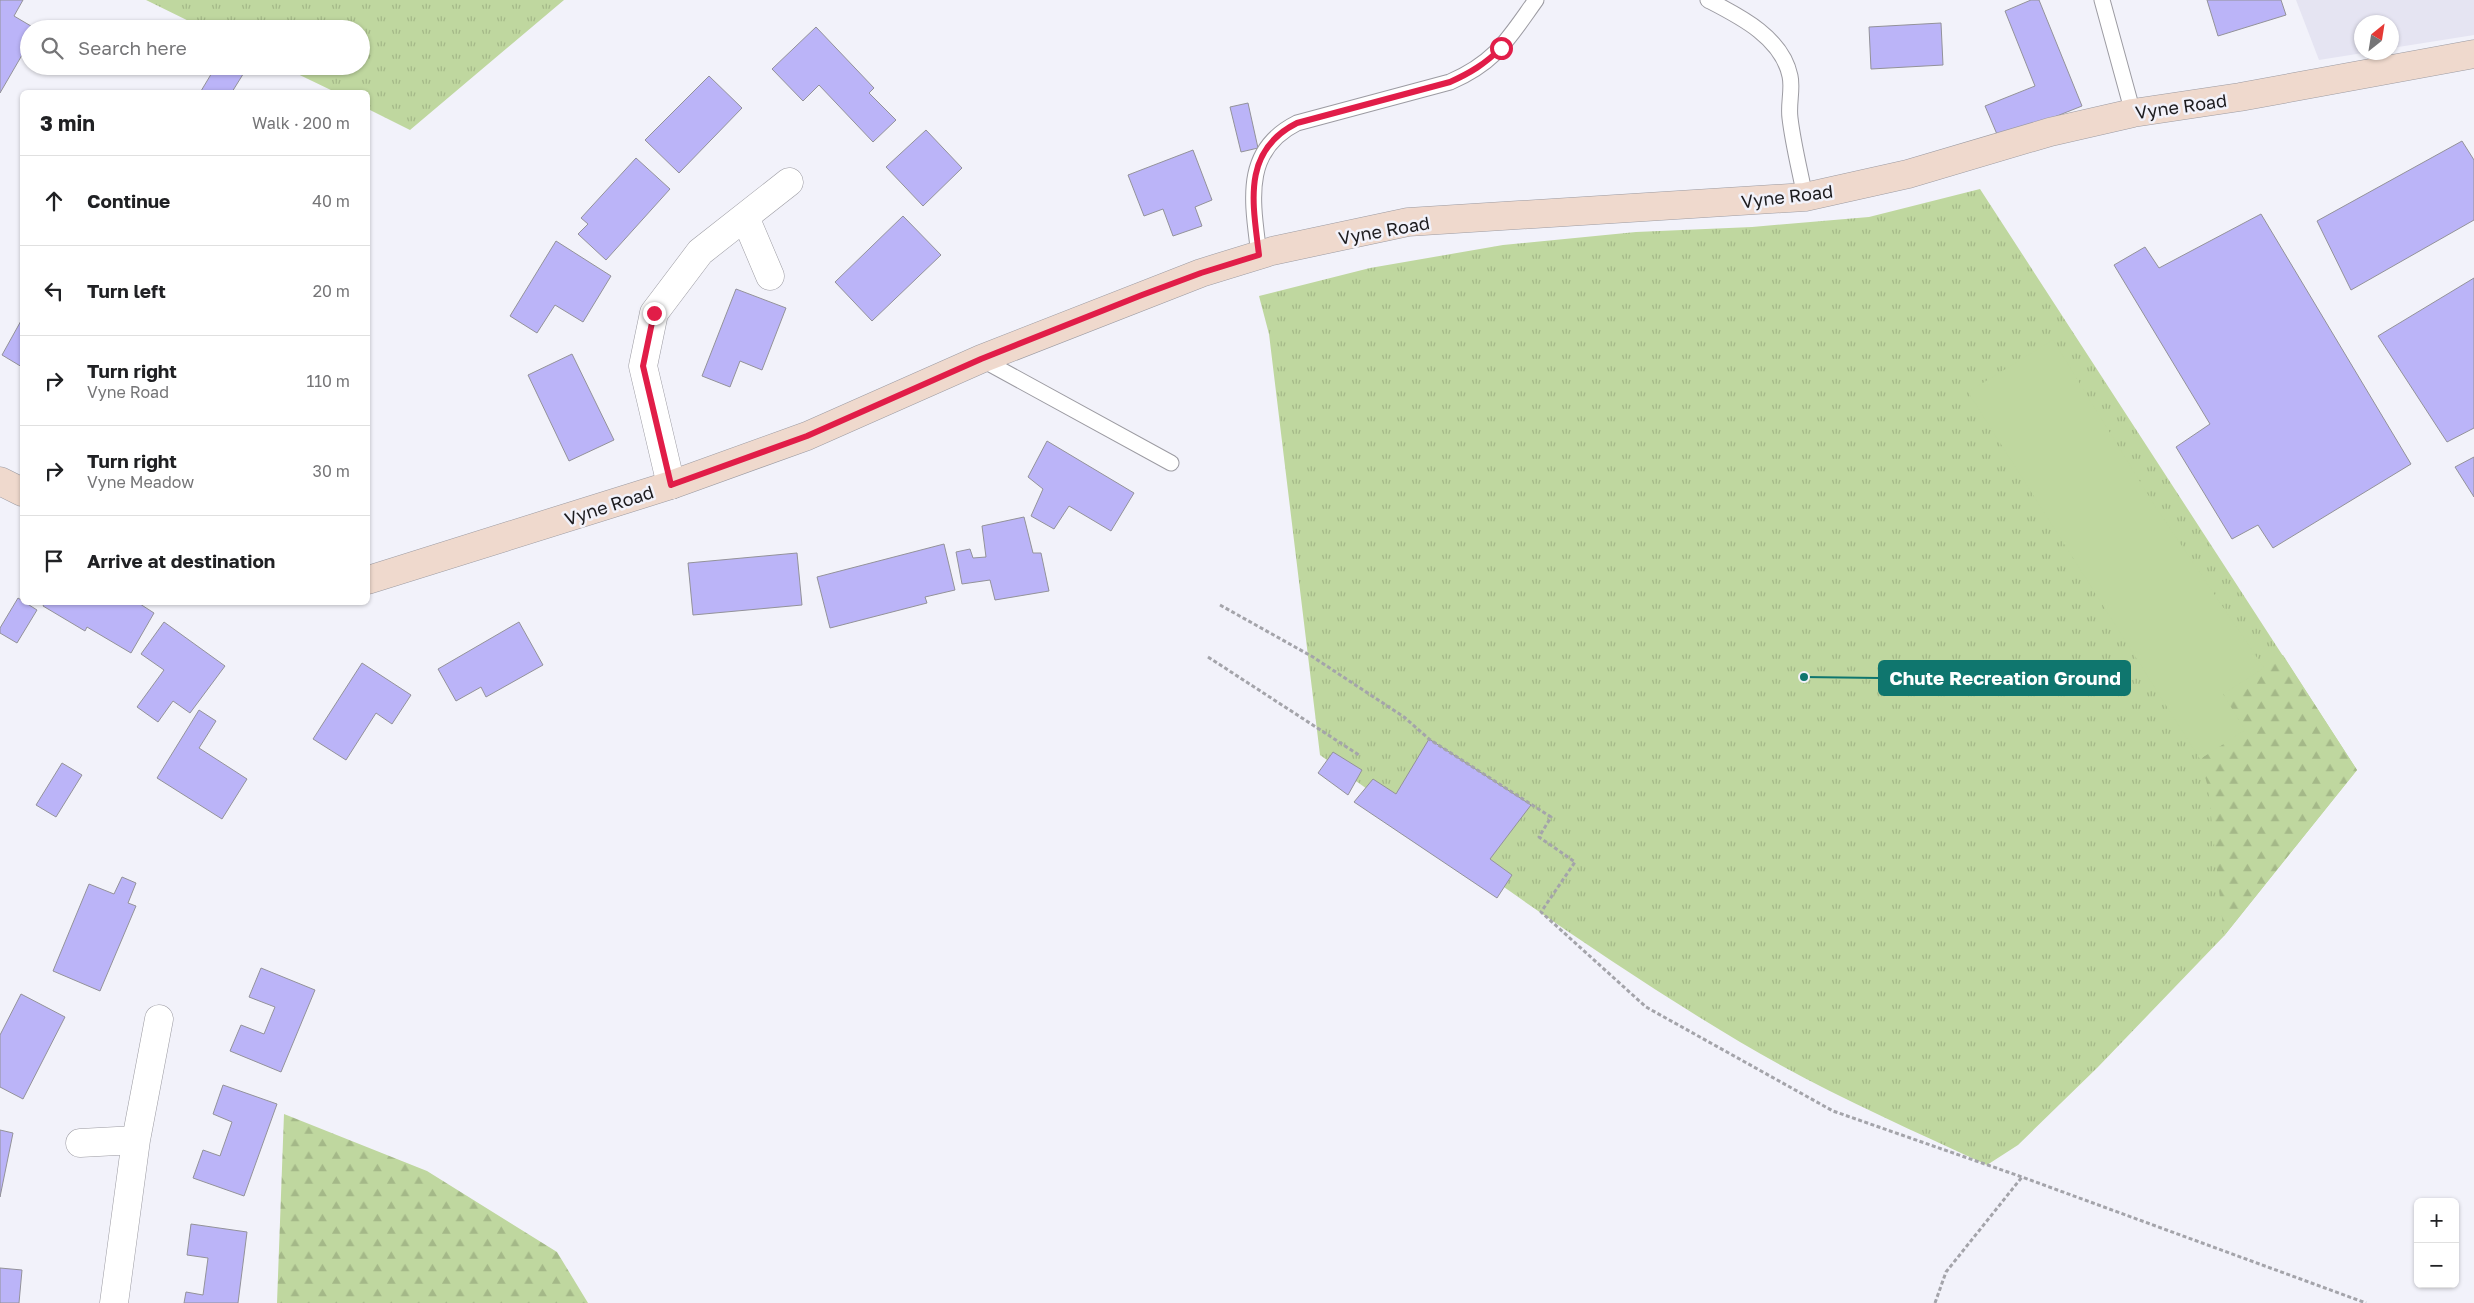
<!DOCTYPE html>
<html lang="en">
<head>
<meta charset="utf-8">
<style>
	:root { --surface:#fff; --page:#f2f2f2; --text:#202124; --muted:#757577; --line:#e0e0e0 }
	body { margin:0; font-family:"Golos Text",sans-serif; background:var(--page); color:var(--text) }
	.controls { position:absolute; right:15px; bottom:15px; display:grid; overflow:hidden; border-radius:8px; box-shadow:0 1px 4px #0004 }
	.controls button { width:45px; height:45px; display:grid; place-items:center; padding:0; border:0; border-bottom:1px solid var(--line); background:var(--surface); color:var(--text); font:25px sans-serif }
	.compass { position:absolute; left:2354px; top:15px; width:45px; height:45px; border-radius:50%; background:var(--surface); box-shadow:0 1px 4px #0004; rotate:30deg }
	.stop { position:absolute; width:15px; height:15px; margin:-11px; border:4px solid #e11d48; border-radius:50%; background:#fff }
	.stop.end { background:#e11d48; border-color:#fff; box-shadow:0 1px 5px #0008 }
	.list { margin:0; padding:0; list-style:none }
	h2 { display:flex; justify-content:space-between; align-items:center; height:65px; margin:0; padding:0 20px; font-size:21px }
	h2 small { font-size:16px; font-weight:400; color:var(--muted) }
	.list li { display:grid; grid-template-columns:32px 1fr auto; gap:15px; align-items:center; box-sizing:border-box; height:90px; padding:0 20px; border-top:1px solid var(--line) }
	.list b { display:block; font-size:19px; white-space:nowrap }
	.list p { margin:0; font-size:16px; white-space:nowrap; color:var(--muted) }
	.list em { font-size:16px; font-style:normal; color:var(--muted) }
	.icon { flex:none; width:28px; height:28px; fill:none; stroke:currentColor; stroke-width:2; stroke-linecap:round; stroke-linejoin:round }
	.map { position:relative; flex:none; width:2474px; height:1303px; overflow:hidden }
	.search { position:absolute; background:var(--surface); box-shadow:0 1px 4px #0004; left:20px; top:20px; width:350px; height:55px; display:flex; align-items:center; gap:12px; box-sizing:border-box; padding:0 18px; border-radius:28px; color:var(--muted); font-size:19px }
	.panel { position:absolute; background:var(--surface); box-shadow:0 1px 4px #0004; left:20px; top:90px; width:350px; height:515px; border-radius:8px }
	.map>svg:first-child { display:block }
</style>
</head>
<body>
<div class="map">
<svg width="2474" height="1303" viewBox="0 0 2474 1303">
	<defs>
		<pattern id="grass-tufts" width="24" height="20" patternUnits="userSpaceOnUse" patternTransform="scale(1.25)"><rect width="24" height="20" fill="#bfd79f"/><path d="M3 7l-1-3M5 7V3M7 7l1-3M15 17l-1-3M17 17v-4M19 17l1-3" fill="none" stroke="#a4b888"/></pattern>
		<pattern id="forest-firs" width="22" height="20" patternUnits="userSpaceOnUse" patternTransform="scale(1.25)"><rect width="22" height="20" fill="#bfd79f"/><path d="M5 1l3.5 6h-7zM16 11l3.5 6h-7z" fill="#a4b888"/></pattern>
	</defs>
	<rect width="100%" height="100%" fill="#f2f2fa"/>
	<path fill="#e5e4f2" d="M2296,0H2474V35L2392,48V22H2362L2363,53L2319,60Z"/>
	<path fill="url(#grass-tufts)" d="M146,0H564L410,130L368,109V92H335L281,66H361V29H205Z
		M1980,189L2357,770L2224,936L2098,1067L2018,1145L1987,1165C1903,1126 1819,1089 1740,1042C1594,955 1457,854 1320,755L1269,334L1259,296L1370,268L1503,245L1636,232L1752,227L1869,217Z"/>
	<path fill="url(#forest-firs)" d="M2283,655L2357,770L2224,936L2208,787L2200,759L2245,730L2222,694Z
		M284,1114L427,1171L557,1252L588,1303H277Z"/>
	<path fill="#bfd79f" d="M2053,340L2155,506L2264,668L2223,694L2245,730L2200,759L1968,392Z"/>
	<path fill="#bbb4f8" stroke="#939299" d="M0,0H23L14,16L36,29H29V43L0,93Z
		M2031,0H2039L2082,106L1999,139L1985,106L2035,86L2005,11Z
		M2207,0H2281L2286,15L2218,36Z
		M1941,23L1943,65L1871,69L1869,27Z
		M816,27L874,88L869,93L896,120L873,142L819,85L803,101L772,69Z
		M216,66H238L245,71L232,92L201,91Z
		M709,76L742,108L679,173L645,140Z
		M1248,103L1258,148L1241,152L1230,107Z
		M926,130L962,168L923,206L886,167Z
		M2462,141L2474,160V220L2351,290L2317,221Z
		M1193,150L1212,200L1195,207L1202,226L1173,236L1163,209L1144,216L1128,175Z
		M636,158L670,189L606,260L578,234L588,224L581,218Z
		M2261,214L2411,464L2273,548L2258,525L2232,539L2176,447L2210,424L2114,265L2145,247L2159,268Z
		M903,216L941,255L872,321L835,282Z
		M556,241L611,276L583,322L555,305L537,333L510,316Z
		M2474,278V428L2447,442L2378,336Z
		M736,289L786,308L762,370L740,361L730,387L702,376Z
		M22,319V367L2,355Z
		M572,354L614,440L569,461L528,375Z
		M1047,441L1134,493L1111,531L1069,506L1054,529L1031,516L1043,489L1028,477Z
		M2474,457V497L2455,467Z
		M1024,517L1033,553H1041L1049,591L995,600L990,580L962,584L956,552L970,549L973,558L986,557L982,526Z
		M944,544L955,590L925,597L927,603L830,628L817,577Z
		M797,553L802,605L693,615L688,563Z
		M18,598L37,610L17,643L0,633V628Z
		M45,602H137L154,613L131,653L87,627L85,631L43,606Z
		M164,622L225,666L190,713L173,701L158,722L137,707L164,670L141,654Z
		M519,622L543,665L486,697L481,687L456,701L438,669Z
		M362,663L411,695L392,724L376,713L346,760L313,739Z
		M199,710L216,721L199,748L247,779L222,819L157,778Z
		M1429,739L1531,805L1490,859L1512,875L1497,898L1354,802L1373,779L1396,794Z
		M1333,752L1362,770L1348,795L1318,773Z
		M62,763L82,775L56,817L36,805Z
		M122,877L136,883L128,903L136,906L100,991L53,971L89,884L114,894Z
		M261,968L315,990L281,1072L230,1051L241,1025L264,1034L275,1007L249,997Z
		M21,994L65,1017L23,1099L0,1087V1035Z
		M223,1085L277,1104L244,1196L193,1178L203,1150L220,1156L232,1122L213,1114Z
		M0,1130L13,1133L0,1197Z
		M191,1224L247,1232L238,1303H184L186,1292L203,1295L208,1258L187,1255Z
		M0,1268L22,1270L19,1303H0Z"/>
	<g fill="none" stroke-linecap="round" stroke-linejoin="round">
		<g stroke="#9c9ba2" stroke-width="17">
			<path id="lane" d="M1708,0C1739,16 1782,37 1790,76C1793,89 1788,104 1790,118C1793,144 1800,171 1805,197
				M2102,0L2133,113
				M1259,255C1253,204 1241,151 1297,123L1450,82C1496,62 1508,39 1536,0
				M981,359L1171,463"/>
		</g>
		<g stroke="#9c9ba2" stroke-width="29">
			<path id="street" d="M745,217L770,276
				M671,485L643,366L654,313L700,252L789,182
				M80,1143L136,1140
				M114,1303L136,1140L159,1019"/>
		</g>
		<g stroke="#9c9ba2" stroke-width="29">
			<path id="secondary" d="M0,481L22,492
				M368,580L671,485L807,436L981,359L1201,273L1272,251L1408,222L1805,197L1908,174L2050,132L2133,113L2240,97L2474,54"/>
		</g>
		<path stroke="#a4a4aa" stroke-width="3" stroke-dasharray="4 2.5" stroke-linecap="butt" d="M1220,605L1313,657L1404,717L1429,739L1551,817L1539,837L1575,862L1541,912L1646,1007L1833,1111L2022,1177L2366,1303
			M1208,657L1359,755
			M1935,1303L1946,1272L2022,1177"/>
		<use href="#lane" stroke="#fff" stroke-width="15"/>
		<use href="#street" stroke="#fff" stroke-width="28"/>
		<use href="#secondary" stroke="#efd9cd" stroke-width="28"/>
	</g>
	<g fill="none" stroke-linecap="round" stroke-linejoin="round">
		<path stroke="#e11d48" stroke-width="6" d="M654,313L643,366L671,485L807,436L981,359L1142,295L1201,273L1259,255C1253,204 1241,151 1297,123L1450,82C1470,73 1485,64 1501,48"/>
	</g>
	<g text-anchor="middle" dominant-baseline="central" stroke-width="5" stroke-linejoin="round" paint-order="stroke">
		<g font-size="18" fill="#1d1c1f" stroke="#f2f2fa">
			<text transform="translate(2181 106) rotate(-8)">Vyne Road</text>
			<text transform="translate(1787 196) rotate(-7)">Vyne Road</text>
			<text transform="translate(1384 230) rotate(-10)">Vyne Road</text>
			<text transform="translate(609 505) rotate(-18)">Vyne Road</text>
		</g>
	</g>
	<path fill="none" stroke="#0f766e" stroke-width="2" d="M1804 677L1879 678"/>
	<circle fill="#0f766e" stroke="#f2f2fa" stroke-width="2" cx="1804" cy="677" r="5"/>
	<rect fill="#0f766e" stroke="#0f766e" stroke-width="2" x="1879" y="661" width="251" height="34" rx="5"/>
	<g font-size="19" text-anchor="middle" font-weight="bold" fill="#fff">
		<text x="2005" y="685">Chute Recreation Ground</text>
	</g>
</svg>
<div class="controls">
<button>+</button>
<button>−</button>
</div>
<svg class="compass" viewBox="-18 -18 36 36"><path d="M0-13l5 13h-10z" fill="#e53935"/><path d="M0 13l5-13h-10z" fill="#757577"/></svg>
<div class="stop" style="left:1501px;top:48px"></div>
<div class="stop end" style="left:654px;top:313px"></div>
<div class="search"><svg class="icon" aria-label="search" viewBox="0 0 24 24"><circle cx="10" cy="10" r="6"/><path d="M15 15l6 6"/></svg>Search here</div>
<section class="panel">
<h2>3 min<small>Walk · 200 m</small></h2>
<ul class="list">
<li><svg class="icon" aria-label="ahead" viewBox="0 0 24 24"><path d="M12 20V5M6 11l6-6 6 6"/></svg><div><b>Continue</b></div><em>40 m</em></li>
<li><svg class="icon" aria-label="left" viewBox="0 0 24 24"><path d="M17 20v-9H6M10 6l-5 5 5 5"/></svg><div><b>Turn left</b></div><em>20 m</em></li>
<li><svg class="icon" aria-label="right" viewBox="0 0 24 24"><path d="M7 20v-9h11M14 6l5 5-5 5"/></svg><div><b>Turn right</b><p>Vyne Road</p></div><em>110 m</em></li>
<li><svg class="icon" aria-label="right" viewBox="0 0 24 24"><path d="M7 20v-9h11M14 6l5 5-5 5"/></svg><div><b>Turn right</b><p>Vyne Meadow</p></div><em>30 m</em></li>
<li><svg class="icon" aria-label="arrive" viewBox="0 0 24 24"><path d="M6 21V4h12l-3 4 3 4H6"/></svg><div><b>Arrive at destination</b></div></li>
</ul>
</section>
</div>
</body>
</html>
